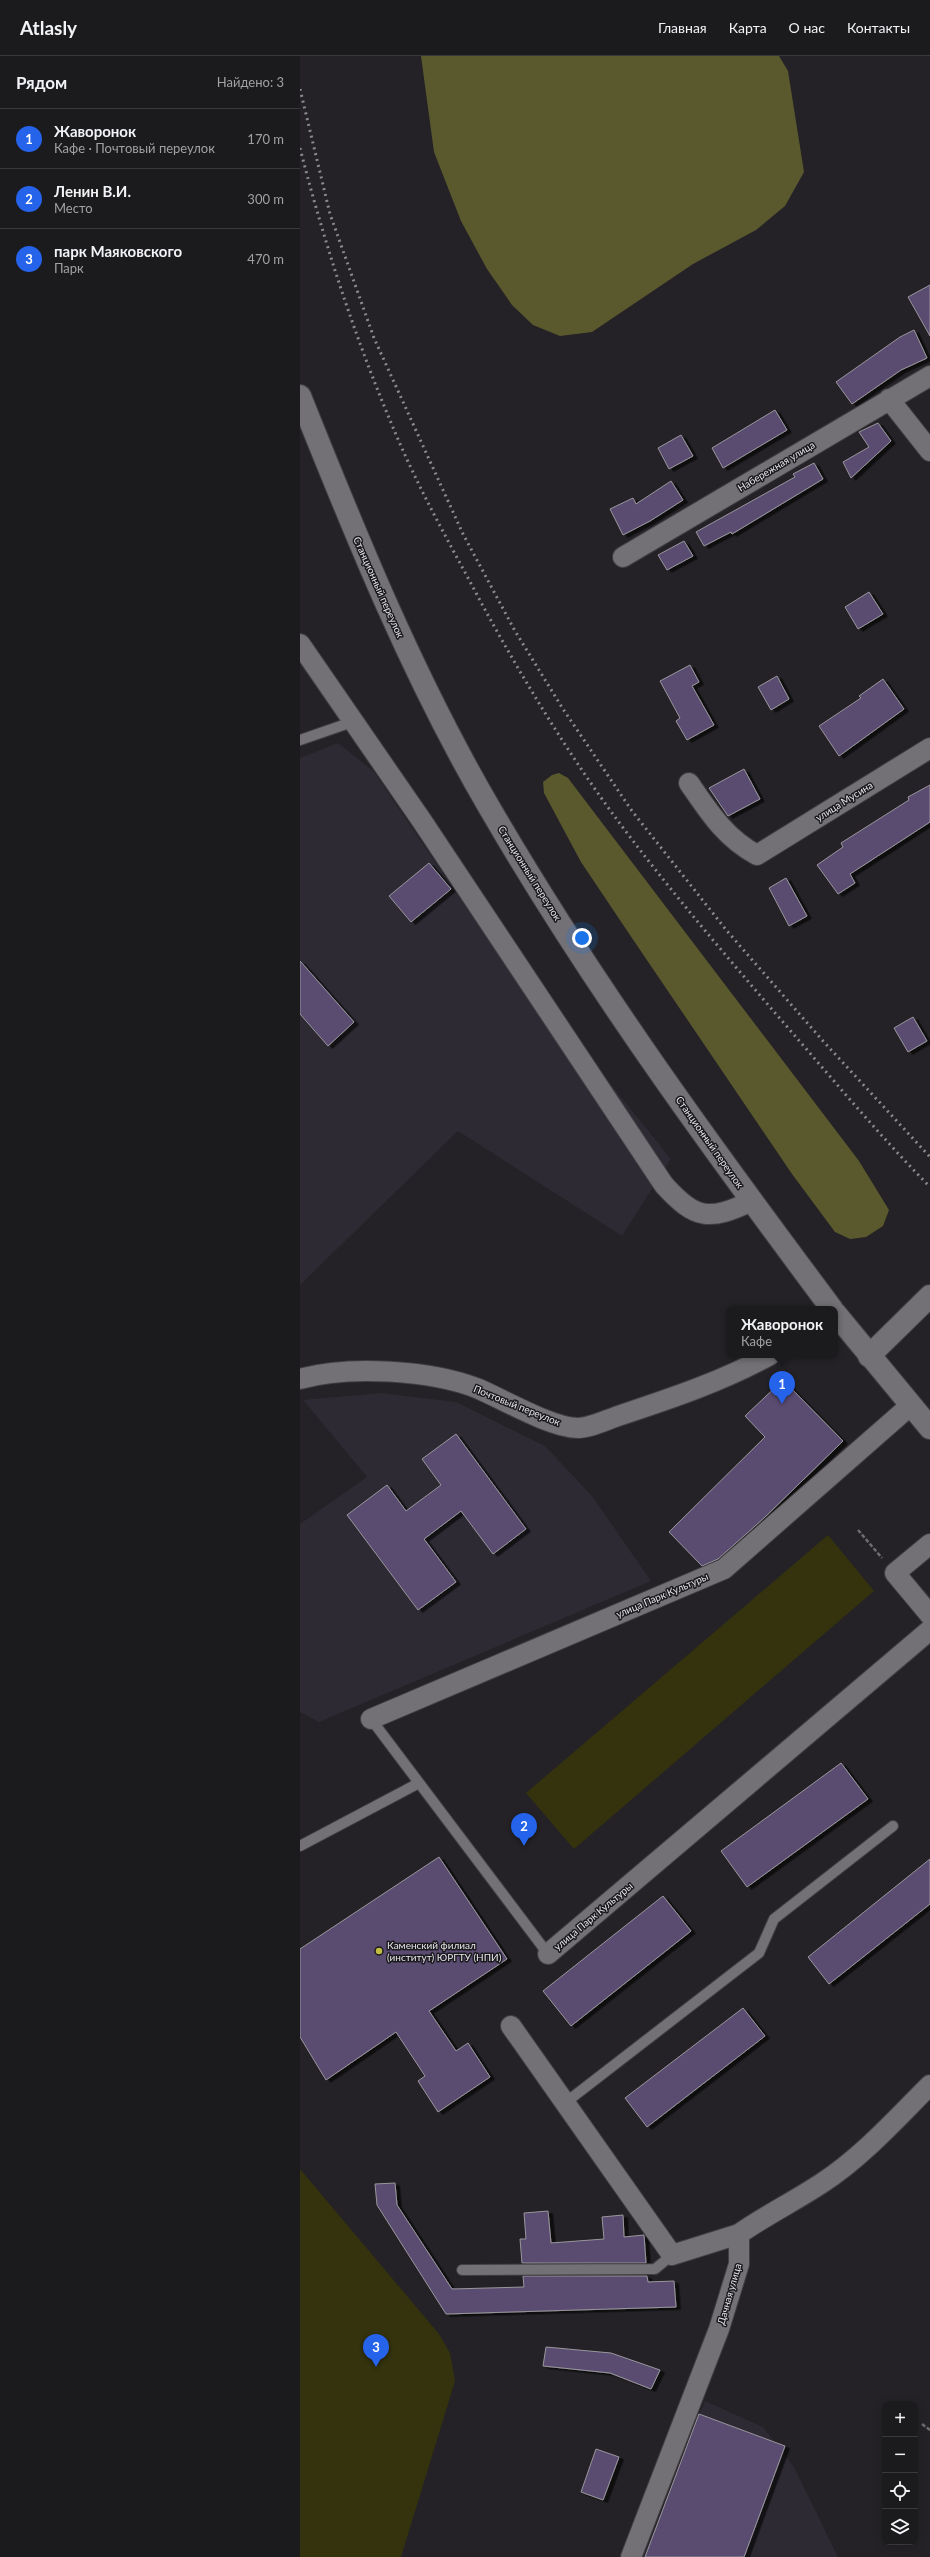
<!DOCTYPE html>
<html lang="ru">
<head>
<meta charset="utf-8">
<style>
	:root { --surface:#1b1a1c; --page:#242325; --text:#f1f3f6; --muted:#a0a1a3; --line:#39383b; --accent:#2563eb }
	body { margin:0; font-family:Lato,sans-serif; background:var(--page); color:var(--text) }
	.controls { position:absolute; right:12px; bottom:12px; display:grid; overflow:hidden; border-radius:8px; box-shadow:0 2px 10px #0003 }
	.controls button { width:36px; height:36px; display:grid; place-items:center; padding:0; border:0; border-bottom:1px solid var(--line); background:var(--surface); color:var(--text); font:20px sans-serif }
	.you { position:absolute; left:282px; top:882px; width:14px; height:14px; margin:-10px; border:3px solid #fff; border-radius:50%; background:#1a73e8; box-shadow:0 0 0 6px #1a73e833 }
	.badge { display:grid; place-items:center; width:26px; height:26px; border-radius:50%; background:var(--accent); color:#fff; font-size:13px; font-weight:700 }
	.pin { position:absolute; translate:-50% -33px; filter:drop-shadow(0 1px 2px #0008) }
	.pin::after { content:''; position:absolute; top:21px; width:14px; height:12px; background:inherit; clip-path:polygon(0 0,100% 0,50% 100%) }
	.popup { position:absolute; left:426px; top:1250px; width:112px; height:52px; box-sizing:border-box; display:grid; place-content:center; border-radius:8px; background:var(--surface); filter:drop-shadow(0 1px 3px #0005); font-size:13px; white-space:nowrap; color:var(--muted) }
	.popup b { font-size:15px; color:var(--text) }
	.popup::after { content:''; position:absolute; left:50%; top:100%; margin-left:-8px; border:8px solid transparent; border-top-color:var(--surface) }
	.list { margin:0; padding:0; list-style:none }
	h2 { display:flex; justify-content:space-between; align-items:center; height:52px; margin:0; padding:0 16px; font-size:17px }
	h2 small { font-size:13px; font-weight:400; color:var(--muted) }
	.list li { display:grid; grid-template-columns:26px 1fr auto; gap:12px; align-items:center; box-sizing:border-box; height:60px; padding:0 16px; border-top:1px solid var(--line) }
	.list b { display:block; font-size:15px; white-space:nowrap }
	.list p { margin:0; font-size:13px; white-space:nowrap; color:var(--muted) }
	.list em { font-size:13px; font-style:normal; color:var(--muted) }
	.icon { flex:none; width:22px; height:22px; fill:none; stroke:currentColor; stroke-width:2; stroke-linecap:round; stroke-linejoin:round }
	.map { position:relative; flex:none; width:630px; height:2501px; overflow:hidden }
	header { display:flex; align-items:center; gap:24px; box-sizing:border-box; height:56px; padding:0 20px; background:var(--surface); border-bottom:1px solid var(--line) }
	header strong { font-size:19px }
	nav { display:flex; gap:22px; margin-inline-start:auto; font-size:14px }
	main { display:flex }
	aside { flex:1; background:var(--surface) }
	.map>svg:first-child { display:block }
</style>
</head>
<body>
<header>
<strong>Atlasly</strong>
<nav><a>Главная</a><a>Карта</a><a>О нас</a><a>Контакты</a></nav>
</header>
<main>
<aside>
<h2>Рядом<small>Найдено: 3</small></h2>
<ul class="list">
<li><span class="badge">1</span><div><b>Жаворонок</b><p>Кафе · Почтовый переулок</p></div><em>170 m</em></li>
<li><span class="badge">2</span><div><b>Ленин В.И.</b><p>Место</p></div><em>300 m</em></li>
<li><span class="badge">3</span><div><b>парк Маяковского</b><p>Парк</p></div><em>470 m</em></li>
</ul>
</aside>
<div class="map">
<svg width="630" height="2501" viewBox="0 0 630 2501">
	<defs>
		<filter id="shadow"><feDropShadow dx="4.5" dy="2.5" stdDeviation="0" flood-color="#0009"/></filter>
	</defs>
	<rect width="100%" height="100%" fill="#242226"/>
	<path fill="#2d2a33" d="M38,687L74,716L178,869L257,962L371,1103L322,1180L158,1075L0,1229V702Z
		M81,1337L156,1346L245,1390L292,1440L351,1525L19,1666L0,1656V1468L67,1421L3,1344Z
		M405,2345L463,2371L494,2411L538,2501H343Z"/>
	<path fill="#34330e" d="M528,1479L574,1535L274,1793L226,1737Z
		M0,2113L139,2278L150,2297L155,2325L101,2501H0Z"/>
	<path fill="#5a592d" d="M121,0H479L488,15L504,116L485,150L456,174L393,208L292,276L260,280L233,269L212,249L187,213L161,165L134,96Z
		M259,717L268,722L559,1105L589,1154L583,1170L566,1181L550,1183L535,1176L492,1118L334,885L281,806L244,737L243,726L252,719Z"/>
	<path fill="#5a4b71" stroke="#99979c" filter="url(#shadow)" d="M630,229V280L608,241Z
		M614,274L627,302L601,314L552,348L536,326L600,281Z
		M475,354L487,374L423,412L412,392Z
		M578,367L591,385L551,422L543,406L569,391L559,376Z
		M381,379L393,400L369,413L358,392Z
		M514,407L523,423L432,478L431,476L404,490L396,476L495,421L493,418Z
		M371,425L383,444L350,465L323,479L310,453L333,442L336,448Z
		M384,485L393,500L367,514L358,499Z
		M569,536L583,558L558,573L545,551Z
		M390,609L399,626L392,630L414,669L387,684L376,665L380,662L360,625Z
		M477,620L489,643L471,654L458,631Z
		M583,623L604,653L539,700L519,670L561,642L559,640Z
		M444,713L460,743L428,760L409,732Z
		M630,729V766L550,818L555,827L538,838L517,809L543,791L541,787L609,744L608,741Z
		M129,807L151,833L111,866L89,840Z
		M486,822L507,860L489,870L469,832Z
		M0,905L54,966L28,990L0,958Z
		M613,961L627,985L608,996L594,972Z
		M483,1324L543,1385L464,1462L418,1503L402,1510L369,1476L465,1381L445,1360Z
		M156,1378L226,1473L193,1498L161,1455L124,1483L156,1526L118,1554L47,1459L87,1429L106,1455L141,1429L122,1403Z
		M541,1707L568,1743L447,1831L421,1795Z
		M139,1801L207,1903L129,1955L156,1995L168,1987L190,2021L138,2056L118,2025L125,2020L96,1976L26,2024L0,1981V1893Z
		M630,1803V1848L529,1928L508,1901Z
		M363,1840L391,1875L271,1970L243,1935Z
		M443,1952L465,1980L347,2071L325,2042Z
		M95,2127L97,2149L152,2233L224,2231L223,2220H347L348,2226L374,2225L376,2251L146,2258L77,2149L75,2128Z
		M248,2155L251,2187L304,2183L302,2161L323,2159L324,2181L344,2179L346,2207H222L220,2183H226L224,2157Z
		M246,2291L311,2297L360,2314L351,2333L310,2317L243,2310Z
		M399,2358L485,2390L444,2501H345Z
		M296,2393L319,2401L303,2444L281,2436Z"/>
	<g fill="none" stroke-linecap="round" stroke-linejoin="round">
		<g stroke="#413f43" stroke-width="12">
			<path id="service" d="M0,684L52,666
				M71,1663L248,1898
				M0,1790L119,1727
				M265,2047L459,1897L474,1863L593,1770
				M162,2214L355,2213L372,2199"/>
		</g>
		<g stroke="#413f43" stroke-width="22">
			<path id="minor" d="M589,343L630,395
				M323,501L630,320
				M0,588L122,765L364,1129C396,1164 409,1165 452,1145
				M389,727C409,756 425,782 457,799L630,692
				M0,1323C48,1309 132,1314 179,1333C204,1344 252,1372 278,1372C291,1372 308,1363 321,1359C372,1342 423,1325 470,1299
				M630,1488L595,1517L630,1559
				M71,1663L424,1513L611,1349
				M248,1898L630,1574
				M211,1970L372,2199L439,2178
				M331,2501L419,2273L439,2208V2178C466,2159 495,2145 522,2127C562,2101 596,2063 630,2029"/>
		</g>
		<g stroke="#413f43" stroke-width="24">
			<path id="tertiary" d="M569,1300L630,1240"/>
		</g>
		<g stroke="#413f43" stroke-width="24">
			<path id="secondary" d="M0,340C56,480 113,621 189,751C291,927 411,1091 532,1253
				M535,1257L630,1372"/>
		</g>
		<path stroke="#6d6c6f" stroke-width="2.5" stroke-dasharray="4 2" stroke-linecap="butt" d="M558,1474L582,1502
			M622,2368L630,2374"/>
		<use href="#service" stroke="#737176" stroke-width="10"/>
		<use href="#minor" stroke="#737176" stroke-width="20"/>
		<use href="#tertiary" stroke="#737176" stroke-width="22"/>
		<use href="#secondary" stroke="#737176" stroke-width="22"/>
		<path stroke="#8b898c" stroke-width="3" stroke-dasharray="2 4" stroke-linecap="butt" d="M0,33L30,158L74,282L163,478L215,575L263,653L332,755L427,875L523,985L630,1101
			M0,92C26,194 59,294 101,390C125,445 155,497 183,550C224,625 270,701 321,769C372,837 427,901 482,965C531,1021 578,1078 630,1131"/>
	</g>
	<circle fill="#c1bd40" stroke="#1a191d" stroke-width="1.5" cx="79" cy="1895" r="4"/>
	<g text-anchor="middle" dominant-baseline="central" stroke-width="3" stroke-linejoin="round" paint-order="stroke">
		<g font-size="10" fill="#e6e5e7" stroke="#1a191d">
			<text transform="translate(476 410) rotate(-31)">Набережная улица</text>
			<text transform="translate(79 531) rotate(66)">Станционный переулок</text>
			<text transform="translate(544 745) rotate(-32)">улица Мусина</text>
			<text transform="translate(230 817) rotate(58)">Станционный переулок</text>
			<text transform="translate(410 1086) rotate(55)">Станционный переулок</text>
			<text transform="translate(217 1349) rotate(22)">Почтовый переулок</text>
			<text transform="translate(362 1539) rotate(-23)">улица Парк Культуры</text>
			<text transform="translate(293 1860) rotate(-40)">улица Парк Культуры</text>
			<text transform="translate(429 2238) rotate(-74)">Дачная улица</text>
		</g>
		<g font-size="10" fill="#e6e5e7" stroke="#1a191d" text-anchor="start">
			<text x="87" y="1889">Каменский филиал<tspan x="87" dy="12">(институт) ЮРГТУ (НПИ)</tspan></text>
		</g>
	</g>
</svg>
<div class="controls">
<button>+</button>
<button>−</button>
<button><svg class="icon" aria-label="locate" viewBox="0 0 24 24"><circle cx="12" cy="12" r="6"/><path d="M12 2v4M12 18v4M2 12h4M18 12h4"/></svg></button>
<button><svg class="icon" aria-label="layers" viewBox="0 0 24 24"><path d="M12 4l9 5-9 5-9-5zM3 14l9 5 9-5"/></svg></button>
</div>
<div class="you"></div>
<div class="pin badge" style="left:482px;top:1348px">1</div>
<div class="popup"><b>Жаворонок</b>Кафе</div>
<div class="pin badge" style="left:224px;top:1790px">2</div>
<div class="pin badge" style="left:76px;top:2311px">3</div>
</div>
</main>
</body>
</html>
